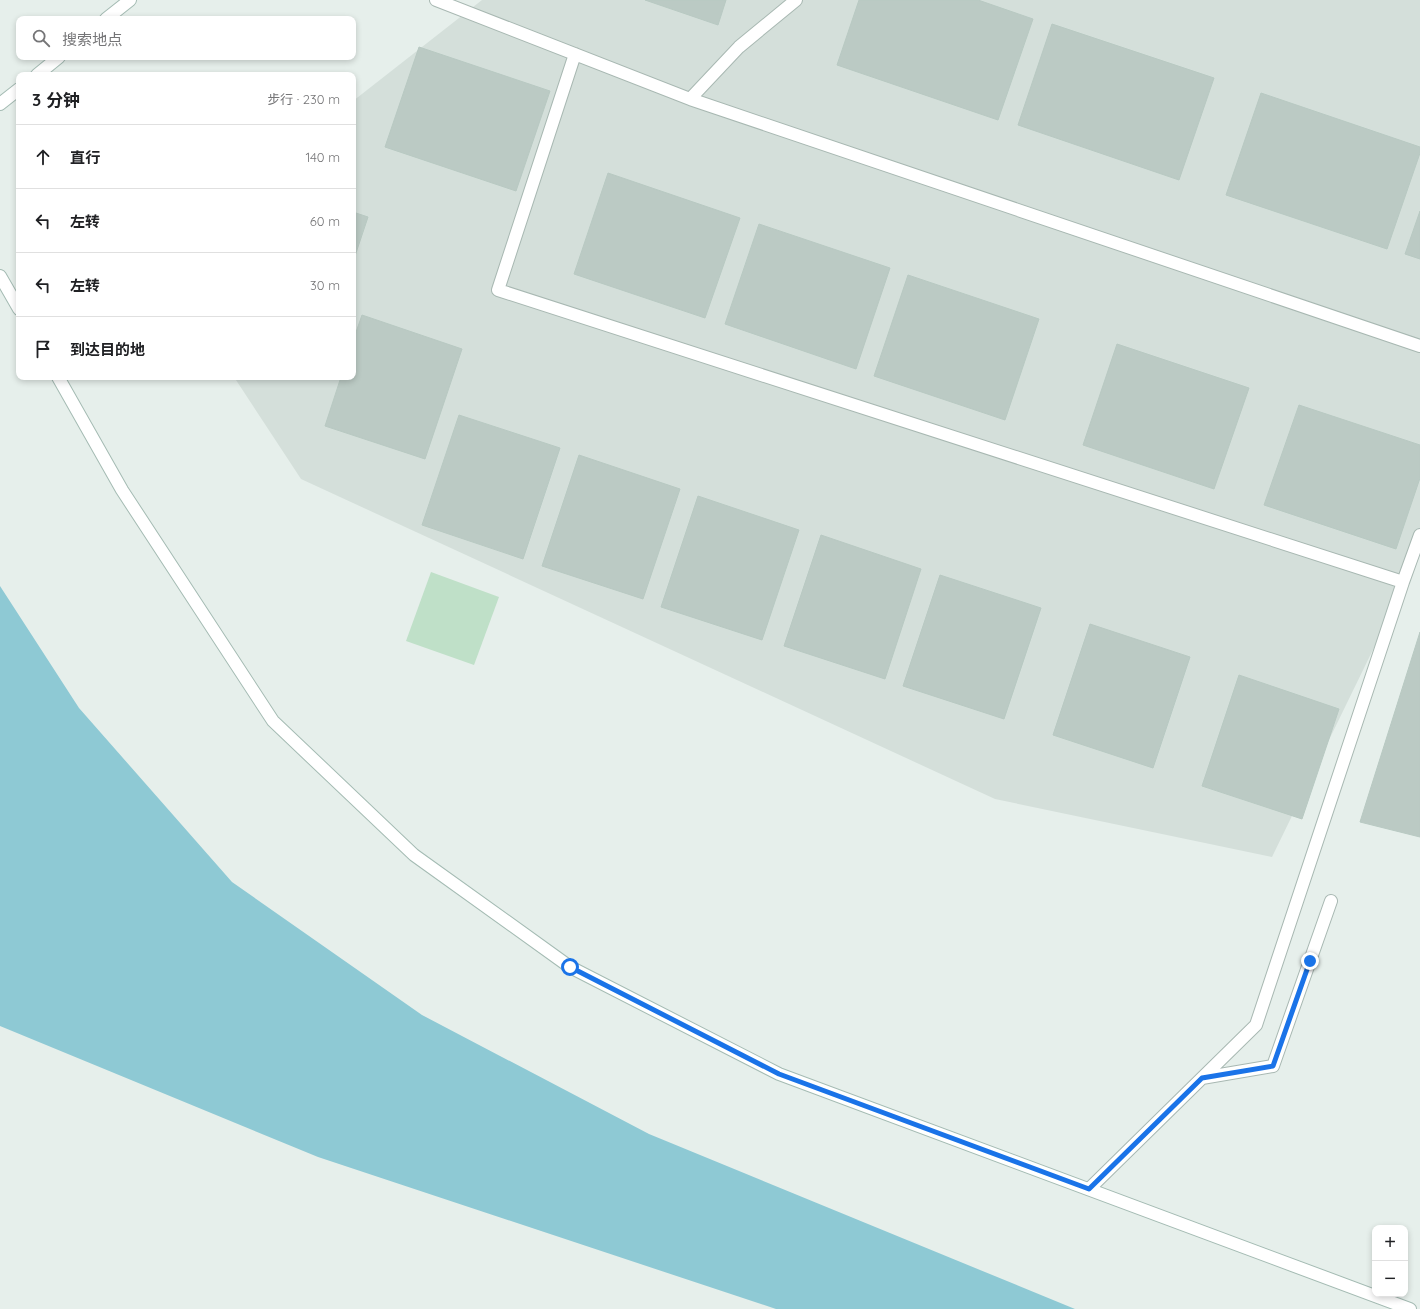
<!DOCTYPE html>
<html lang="zh">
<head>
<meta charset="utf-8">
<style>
	:root { --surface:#fff; --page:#f2f2f2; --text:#202124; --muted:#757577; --line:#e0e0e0 }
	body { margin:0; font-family:Quicksand,"Noto Sans SC",sans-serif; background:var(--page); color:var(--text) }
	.controls { position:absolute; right:12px; bottom:12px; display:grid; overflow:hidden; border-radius:8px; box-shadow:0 2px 6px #0003 }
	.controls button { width:36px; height:36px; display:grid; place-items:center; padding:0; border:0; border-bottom:1px solid var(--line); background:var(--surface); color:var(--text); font:20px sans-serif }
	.stop { position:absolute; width:12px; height:12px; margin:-9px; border:3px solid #1a73e8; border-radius:50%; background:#fff }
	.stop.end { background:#1a73e8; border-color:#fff; box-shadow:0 1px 4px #0008 }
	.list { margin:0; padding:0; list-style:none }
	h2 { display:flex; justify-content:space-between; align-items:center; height:52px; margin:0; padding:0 16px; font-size:17px }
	h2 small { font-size:13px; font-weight:400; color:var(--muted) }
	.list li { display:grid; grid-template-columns:26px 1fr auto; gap:12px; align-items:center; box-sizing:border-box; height:64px; padding:0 16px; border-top:1px solid var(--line) }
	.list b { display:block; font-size:15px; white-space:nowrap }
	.list em { font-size:13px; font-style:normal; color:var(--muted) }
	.icon { flex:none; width:22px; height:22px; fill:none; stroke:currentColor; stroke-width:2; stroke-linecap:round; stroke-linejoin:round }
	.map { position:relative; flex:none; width:1420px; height:1309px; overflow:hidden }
	.search { position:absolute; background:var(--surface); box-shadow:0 2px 6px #0003; left:16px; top:16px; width:340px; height:44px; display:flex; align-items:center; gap:10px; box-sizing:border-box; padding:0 14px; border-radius:8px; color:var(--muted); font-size:15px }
	.panel { position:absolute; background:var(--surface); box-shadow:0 2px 6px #0003; left:16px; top:72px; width:340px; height:308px; border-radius:8px }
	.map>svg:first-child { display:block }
</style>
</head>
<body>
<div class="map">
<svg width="1420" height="1309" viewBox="0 0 1420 1309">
	<rect width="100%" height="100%" fill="#e6efeb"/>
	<path fill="#d4dfda" d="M482,0H1420V553L1272,857L995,799L301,479L234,377H353V101Z"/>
	<path fill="#bfe0c8" d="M431,572L499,597L474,665L406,641Z"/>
	<path fill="#8ec9d4" d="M0,586L79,708L232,882L422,1015L649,1134L1075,1309H776L318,1157L0,1026Z"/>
	<path fill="#bbcac4" stroke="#b8c9c2" d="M645,0H726L718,25Z
		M859,0H978L1033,19L998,120L837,65Z
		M1052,24L1214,78L1179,180L1018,125Z
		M419,47L550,91L516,191L385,147Z
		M1261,93L1420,147V153L1387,249L1226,195Z
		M608,173L740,218L705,318L574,274Z
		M1420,211V259L1405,254Z
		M353,212L368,217L353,262Z
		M759,224L890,268L856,369L725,324Z
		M908,275L1039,319L1005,420L874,376Z
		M362,315L462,349L425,459L325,426L341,377H353V341Z
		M1117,344L1249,388L1214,489L1083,445Z
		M1299,405L1420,445V478L1396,549L1264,505Z
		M459,415L560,448L523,559L422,525Z
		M579,455L680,489L643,599L542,566Z
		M698,496L799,530L762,640L661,607Z
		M821,535L921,569L885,679L784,646Z
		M940,575L1041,608L1004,719L903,686Z
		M1090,624L1190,657L1153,768L1053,735Z
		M1420,632V837L1360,822Z
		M1239,675L1339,709L1302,819L1202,786Z"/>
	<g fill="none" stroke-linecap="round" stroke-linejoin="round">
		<g stroke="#a8b8b2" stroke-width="14">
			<path id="lane" d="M436,0L690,99L1420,346
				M575,54L498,290L1403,582
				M690,99L739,47L796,0
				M1202,1078L1273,1066L1331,901
				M1089,1189L1256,1025L1403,582L1420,535"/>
		</g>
		<g stroke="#a4bbb3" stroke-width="14">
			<path id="secondary" d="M106,19L130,0
				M37,75L59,57
				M0,104L19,89
				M0,276L19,309
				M58,377L122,490L273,721L414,855L570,967L779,1074L1410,1309"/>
		</g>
		<use href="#lane" stroke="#fff" stroke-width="12"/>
		<use href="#secondary" stroke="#fff" stroke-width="12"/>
	</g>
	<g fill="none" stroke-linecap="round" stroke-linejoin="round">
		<path stroke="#1a73e8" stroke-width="5" d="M570,967L779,1074L1089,1189L1202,1078L1273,1066L1310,961"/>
	</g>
</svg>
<div class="controls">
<button>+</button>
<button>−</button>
</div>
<div class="stop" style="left:570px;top:967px"></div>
<div class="stop end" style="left:1310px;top:961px"></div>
<div class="search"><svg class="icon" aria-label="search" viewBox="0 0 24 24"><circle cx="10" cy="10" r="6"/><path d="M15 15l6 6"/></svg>搜索地点</div>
<section class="panel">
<h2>3 分钟<small>步行 · 230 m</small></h2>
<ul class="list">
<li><svg class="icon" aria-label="ahead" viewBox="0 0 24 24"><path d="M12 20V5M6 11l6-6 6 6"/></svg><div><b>直行</b></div><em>140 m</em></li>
<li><svg class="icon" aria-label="left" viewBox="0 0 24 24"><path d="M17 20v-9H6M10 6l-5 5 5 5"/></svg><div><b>左转</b></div><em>60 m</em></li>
<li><svg class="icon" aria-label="left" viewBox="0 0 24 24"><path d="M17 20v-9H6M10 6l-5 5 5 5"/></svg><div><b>左转</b></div><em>30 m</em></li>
<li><svg class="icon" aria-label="arrive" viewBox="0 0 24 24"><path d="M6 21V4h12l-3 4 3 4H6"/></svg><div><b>到达目的地</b></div></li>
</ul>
</section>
</div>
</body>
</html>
